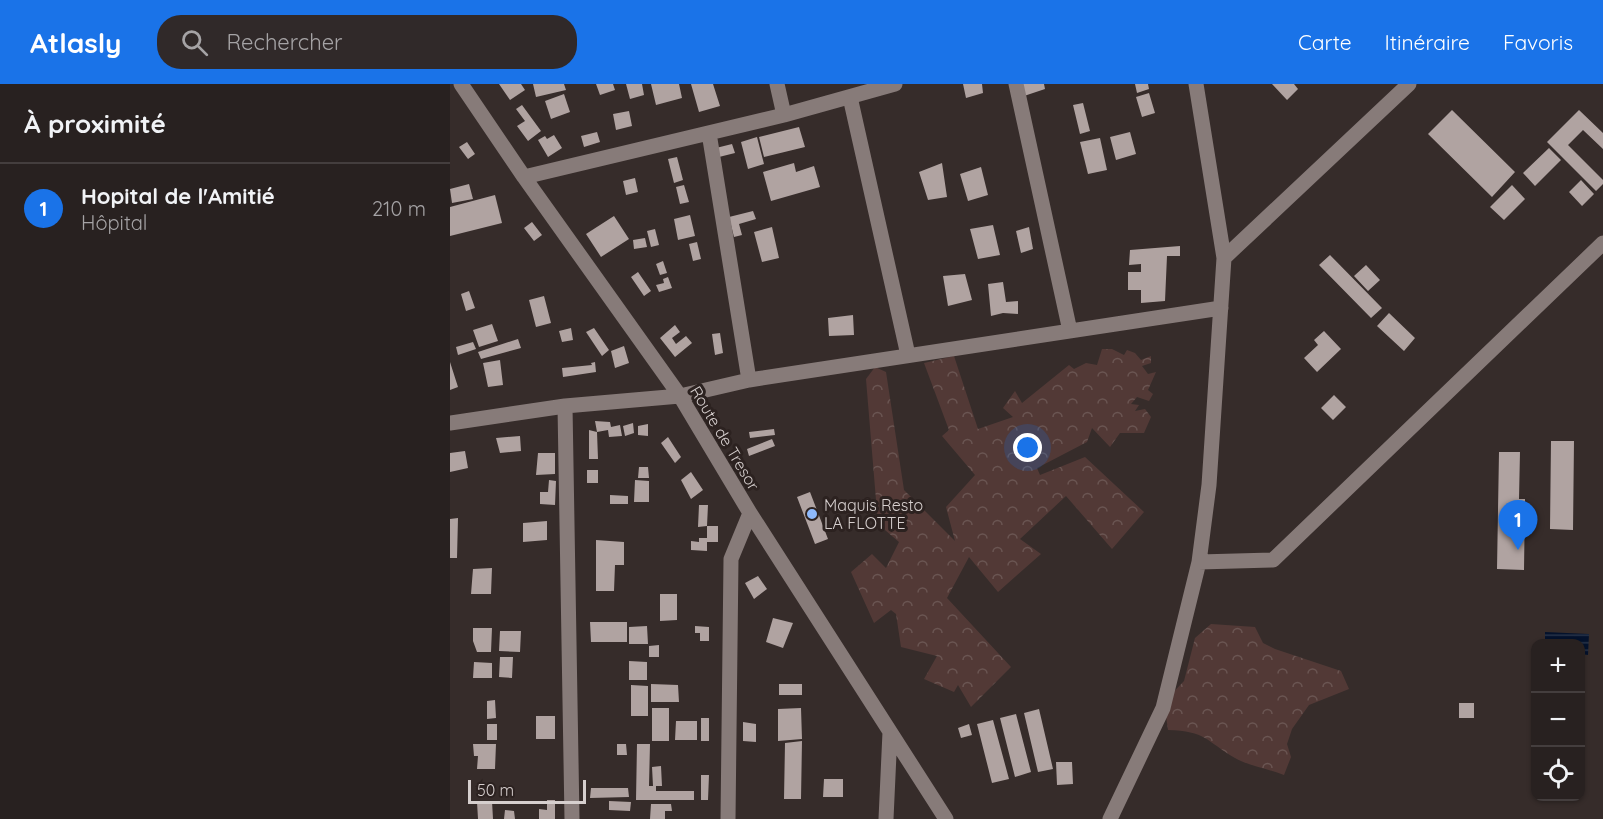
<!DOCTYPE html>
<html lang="fr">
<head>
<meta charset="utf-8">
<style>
	:root { --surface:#282120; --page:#302929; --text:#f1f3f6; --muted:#a5a3a5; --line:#443e3e; --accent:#1a73e8 }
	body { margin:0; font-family:Quicksand,sans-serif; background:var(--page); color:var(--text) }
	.controls { position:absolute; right:18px; bottom:18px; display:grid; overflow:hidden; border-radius:12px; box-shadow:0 2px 4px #0004 }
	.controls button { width:54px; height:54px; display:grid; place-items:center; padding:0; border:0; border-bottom:2px solid var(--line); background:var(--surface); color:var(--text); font:30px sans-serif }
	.scale { position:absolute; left:18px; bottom:15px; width:118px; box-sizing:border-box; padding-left:6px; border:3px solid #d6cfce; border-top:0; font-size:16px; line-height:21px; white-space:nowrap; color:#d6cfce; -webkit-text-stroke:4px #2c2220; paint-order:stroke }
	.you { position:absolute; left:578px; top:364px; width:21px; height:21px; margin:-15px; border:4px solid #fff; border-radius:50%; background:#1a73e8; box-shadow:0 0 0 9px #1a73e833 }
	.badge { display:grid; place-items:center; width:39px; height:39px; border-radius:50%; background:var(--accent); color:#fff; font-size:20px; font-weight:700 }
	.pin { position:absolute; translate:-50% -50px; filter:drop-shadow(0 2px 3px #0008) }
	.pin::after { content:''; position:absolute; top:32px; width:21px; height:18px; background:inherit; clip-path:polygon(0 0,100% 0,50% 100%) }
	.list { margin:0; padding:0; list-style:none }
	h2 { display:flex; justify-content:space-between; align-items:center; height:78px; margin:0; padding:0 24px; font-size:26px }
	h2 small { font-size:20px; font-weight:400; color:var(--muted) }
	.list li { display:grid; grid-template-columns:39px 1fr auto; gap:18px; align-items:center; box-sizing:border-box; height:90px; padding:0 24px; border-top:2px solid var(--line) }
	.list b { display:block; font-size:22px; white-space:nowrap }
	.list p { margin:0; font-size:20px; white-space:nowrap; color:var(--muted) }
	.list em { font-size:20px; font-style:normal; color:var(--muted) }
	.icon { flex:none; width:33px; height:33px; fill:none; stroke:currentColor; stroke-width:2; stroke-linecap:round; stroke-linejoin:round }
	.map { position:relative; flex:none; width:1153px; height:735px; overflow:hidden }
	header { display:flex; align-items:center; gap:36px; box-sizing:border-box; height:84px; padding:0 30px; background:var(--accent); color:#fff }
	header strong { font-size:28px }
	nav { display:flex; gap:33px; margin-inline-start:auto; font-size:21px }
	.search { width:420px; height:54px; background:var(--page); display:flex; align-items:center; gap:15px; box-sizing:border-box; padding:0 21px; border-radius:24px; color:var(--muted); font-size:22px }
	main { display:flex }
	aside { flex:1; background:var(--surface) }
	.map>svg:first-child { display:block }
</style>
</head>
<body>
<header>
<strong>Atlasly</strong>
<div class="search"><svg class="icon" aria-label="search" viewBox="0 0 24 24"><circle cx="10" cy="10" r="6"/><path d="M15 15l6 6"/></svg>Rechercher</div>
<nav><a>Carte</a><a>Itinéraire</a><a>Favoris</a></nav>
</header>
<main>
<aside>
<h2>À proximité<small></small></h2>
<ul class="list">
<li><span class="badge">1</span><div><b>Hopital de l'Amitié</b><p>Hôpital</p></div><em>210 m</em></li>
</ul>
</aside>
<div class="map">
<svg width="1153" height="735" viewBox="0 0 1153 735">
	<defs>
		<pattern id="forest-crowns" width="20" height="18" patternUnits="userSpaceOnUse" patternTransform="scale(1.5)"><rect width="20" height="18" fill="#523936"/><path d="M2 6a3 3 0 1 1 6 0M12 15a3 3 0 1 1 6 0" fill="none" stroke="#6a5552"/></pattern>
		<pattern id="water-rules" width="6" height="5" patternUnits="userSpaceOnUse" patternTransform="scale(1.5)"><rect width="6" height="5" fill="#04122c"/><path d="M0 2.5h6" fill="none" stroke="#283349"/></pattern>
	</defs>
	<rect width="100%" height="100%" fill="#362c2a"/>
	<path fill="url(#forest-crowns)" d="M652,265H662L674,271L677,266L685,269L691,276L701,272V279L692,282L698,290L706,288L698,306L703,310L699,317L687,313L681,320L689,321L685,327L695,325L701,333L694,349H670L660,363L642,344L637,358L587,384L590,391L635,373L694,428L662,465L616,412L570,455L591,470L548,508L519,473L497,514L561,583L521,623L508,601L504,608L474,595L487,572L451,563L446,530L441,526L424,539L401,488L422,470L436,484L449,458L428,440L416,295L425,283L436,288L454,406L505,457L496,423L525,391L492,352L499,346L474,279L504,272L528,345L563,333L553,324L565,307L572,319L619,281L624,285L636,279L647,281Z
		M761,540L805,543L813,559L825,565L891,587L899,605L859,621L842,645L837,660L841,673L834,691C819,685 799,682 785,674C756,657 756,647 718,646L714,618L734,597L745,554Z"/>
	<path fill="url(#water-rules)" d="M1095,548L1139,550L1138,571L1131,570L1130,560L1095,559Z"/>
	<path fill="#b0a3a1" d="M49,0H71L75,6L60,16Z
		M83,0H114L116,6L86,13Z
		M146,0H163L165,6L150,11Z
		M176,0H192L194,11L180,15Z
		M201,0H229L232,14L206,21Z
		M241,0H263L270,22L249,28Z
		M513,0H532L533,9L516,14Z
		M572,0H594L595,5L574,12Z
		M685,0H698L699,5L687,9Z
		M822,0H844L848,5L837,16Z
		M699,9L705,29L692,33L686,13Z
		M114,10L120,28L101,35L95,17Z
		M633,19L640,47L630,50L623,21Z
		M72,21L91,47L78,57L67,42L75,37L66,25Z
		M1002,26L1065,88L1042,113L978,50Z
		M1129,26L1153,49V65L1133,46L1118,61L1153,96V100L1146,107L1097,58Z
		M179,27L182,42L166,46L163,30Z
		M349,43L355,63L314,73L309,53Z
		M147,48L150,58L134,63L131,52Z
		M680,48L686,70L666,76L660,53Z
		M104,51L112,64L98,73L88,56L95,52L97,55Z
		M307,53L314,80L298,85L291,58Z
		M650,54L657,86L638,90L630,58Z
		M17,58L25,70L18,75L9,63Z
		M282,60L285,69L269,73L266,64Z
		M1099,64L1111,76L1085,102L1073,89Z
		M227,73L233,96L224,99L218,75Z
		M344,79L346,88L364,82L370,103L321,117L313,88Z
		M492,79L497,113L478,116L469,88Z
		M531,83L538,111L518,117L510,90Z
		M185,94L188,108L176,111L173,97Z
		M1131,96L1144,110L1132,122L1119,108Z
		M19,100L23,115L2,119L0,105Z
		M234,101L239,118L230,120L226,103Z
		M1062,101L1075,115L1054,136L1040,123Z
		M45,111L52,139L0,152V123Z
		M303,127L306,135L289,140L292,151L284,153L279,133Z
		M240,131L245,152L228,156L224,135Z
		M164,132L179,155L151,173L136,150Z
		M82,138L92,151L84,157L74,144Z
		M543,141L550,171L528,175L520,145Z
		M322,143L329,174L312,178L304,148Z
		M579,143L583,165L571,169L566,147Z
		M205,145L209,161L201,163L197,147Z
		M195,154L197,163L184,165L183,156Z
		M247,158L251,175L243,177L239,160Z
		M730,162V172H717L715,217L691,219V206H678V188H691V180L679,181L680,166Z
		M880,171L932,224L921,234L869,181Z
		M213,177L217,189L210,191L206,180Z
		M916,181L930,196L918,207L904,192Z
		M188,188L201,207L194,212L181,193Z
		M515,190L522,216L498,222L493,192Z
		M218,193L222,204L209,208L206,201L214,199L213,195Z
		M553,198L556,218L568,217V230L553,229L541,232L538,200Z
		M19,207L25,224L16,227L11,210Z
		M94,212L101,239L86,243L79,216Z
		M939,229L965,254L954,267L927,242Z
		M403,231L404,251L379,252L378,234Z
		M42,240L48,257L29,263L23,246Z
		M225,241L230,248L222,254L226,260L236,252L242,259L225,273L210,254Z
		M121,244L123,256L112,258L109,247Z
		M144,244L159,266L152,272L136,248Z
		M874,247L891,265L867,288L854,274L868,261L864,256Z
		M270,249L273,269L265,271L262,250Z
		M68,255L71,264L31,275L28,268Z
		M23,258L26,265L8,271L6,263Z
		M174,262L179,279L165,284L161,267Z
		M50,276L53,301L38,303L33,279Z
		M0,278L8,303L0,306Z
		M145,278L146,288L113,293L112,284L142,281L141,279Z
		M884,311L896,323L883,336L871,324Z
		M145,337L160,338L161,343L170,341L172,352L159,353L158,346L147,348L148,375H139V346L147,348Z
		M183,339L184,349L175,352L173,342Z
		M198,340V352L188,351V342Z
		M324,345L325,351L300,354L299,348Z
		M70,352L71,367L50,369L46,354Z
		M218,353L231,373L225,379L211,359Z
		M322,355L325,362L299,372L297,365Z
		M1101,357H1124L1123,446L1100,445Z
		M15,367L18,384L0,388V369Z
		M1049,368H1070L1069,415H1075L1074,486L1047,485Z
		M88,369H105V390L86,391Z
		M189,383H198L199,394H188Z
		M137,386H148V399H137Z
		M241,388L253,406L241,415L231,396Z
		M99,396L106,397L105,421L90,420V408H98Z
		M185,396L199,397V418H184Z
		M360,408L378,455L365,460L347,413Z
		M160,411L178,412V420H160Z
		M249,421H258L257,442L248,443Z
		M8,434L7,474H0V435Z
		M97,437V456L73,458V439Z
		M257,442H268V458H257V467L241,466V457L249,458V454H257Z
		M146,456L174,458V481H165L164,507H146Z
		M42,484L41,510H21L23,485Z
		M308,492L317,505L304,515L295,499Z
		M210,510H227V536L210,537Z
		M323,534L343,539L333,564L316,558Z
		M140,538H177V558H141Z
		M197,542L198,560H179V543Z
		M245,542L259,543V557H250V549H245Z
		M23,544H42L41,568H27L23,557Z
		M50,547H71L70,568L49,567Z
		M209,561V573H199V562Z
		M50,573H63L62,594L49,593Z
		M179,577L197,578V596H179Z
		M24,578L42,579V594H23Z
		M201,600L228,601L229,618H201Z
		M329,600H352V611H329Z
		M181,601L198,602V632H181Z
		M45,616L46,634L37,635V617Z
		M1009,619H1024V634H1009Z
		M202,624H219V657H202Z
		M351,624L352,655L328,657V625Z
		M589,625L603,685L588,688L574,629Z
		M566,630L581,688L565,693L550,634Z
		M86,632H105V655H86Z
		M251,634H259V657H251Z
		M543,636L559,695L542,699L527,640Z
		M226,637H247V656H225Z
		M293,638L306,640V658L293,657Z
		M37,640H47V656H37Z
		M519,640L522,651L511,654L508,644Z
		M352,657L351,715H334L335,659Z
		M23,660H46L45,685H27L28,672H24Z
		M167,660H176L177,671H167Z
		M187,660H200L199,702H203L202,683L211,682L212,702H206V707H244V716H186Z
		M606,678H622L623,700L607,701Z
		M251,691H259L258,716H251Z
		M374,695H393V713H373Z
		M141,704H178L179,713L140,714Z
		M97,716H105V735H89V725L97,726Z
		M42,717L43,735H28L27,718Z
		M159,717L181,718L180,727L159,726Z
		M201,720H221L222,727H215V735H200Z
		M55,726L64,727L65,735H54Z"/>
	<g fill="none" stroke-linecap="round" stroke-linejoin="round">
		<path stroke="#877b79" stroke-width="15" d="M11,0L74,93L230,312L300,429L496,735
			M327,0L334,31
			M566,0L620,247
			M400,13L458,271
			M259,49L299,296
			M74,93L334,31L445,0
			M774,174L959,0
			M115,322L122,735
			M0,339L115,322L230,312L299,296L771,224
			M749,478L823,476L1153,159
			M278,735L281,475L300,429
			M436,735L440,648
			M660,735L713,624L749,478L759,401L774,174L746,0"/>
	</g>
	<circle fill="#8eb9fc" stroke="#2c2220" stroke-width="2" cx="362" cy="430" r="6"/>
	<g text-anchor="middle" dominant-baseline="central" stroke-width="6" stroke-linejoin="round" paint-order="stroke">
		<g font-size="16" fill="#d6cfce" stroke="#2c2220">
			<text transform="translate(275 354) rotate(59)">Route de Tresor</text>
		</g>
		<g font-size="16" fill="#d6cfce" stroke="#2c2220" text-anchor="start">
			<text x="374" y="421">Maquis Resto<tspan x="374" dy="18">LA FLOTTE</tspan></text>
		</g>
	</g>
</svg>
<div class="controls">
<button>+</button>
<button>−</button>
<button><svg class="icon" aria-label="locate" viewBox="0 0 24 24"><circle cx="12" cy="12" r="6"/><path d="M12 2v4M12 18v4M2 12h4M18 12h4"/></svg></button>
</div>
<div class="scale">50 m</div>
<div class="you"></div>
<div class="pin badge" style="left:1068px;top:466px">1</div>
</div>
</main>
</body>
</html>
